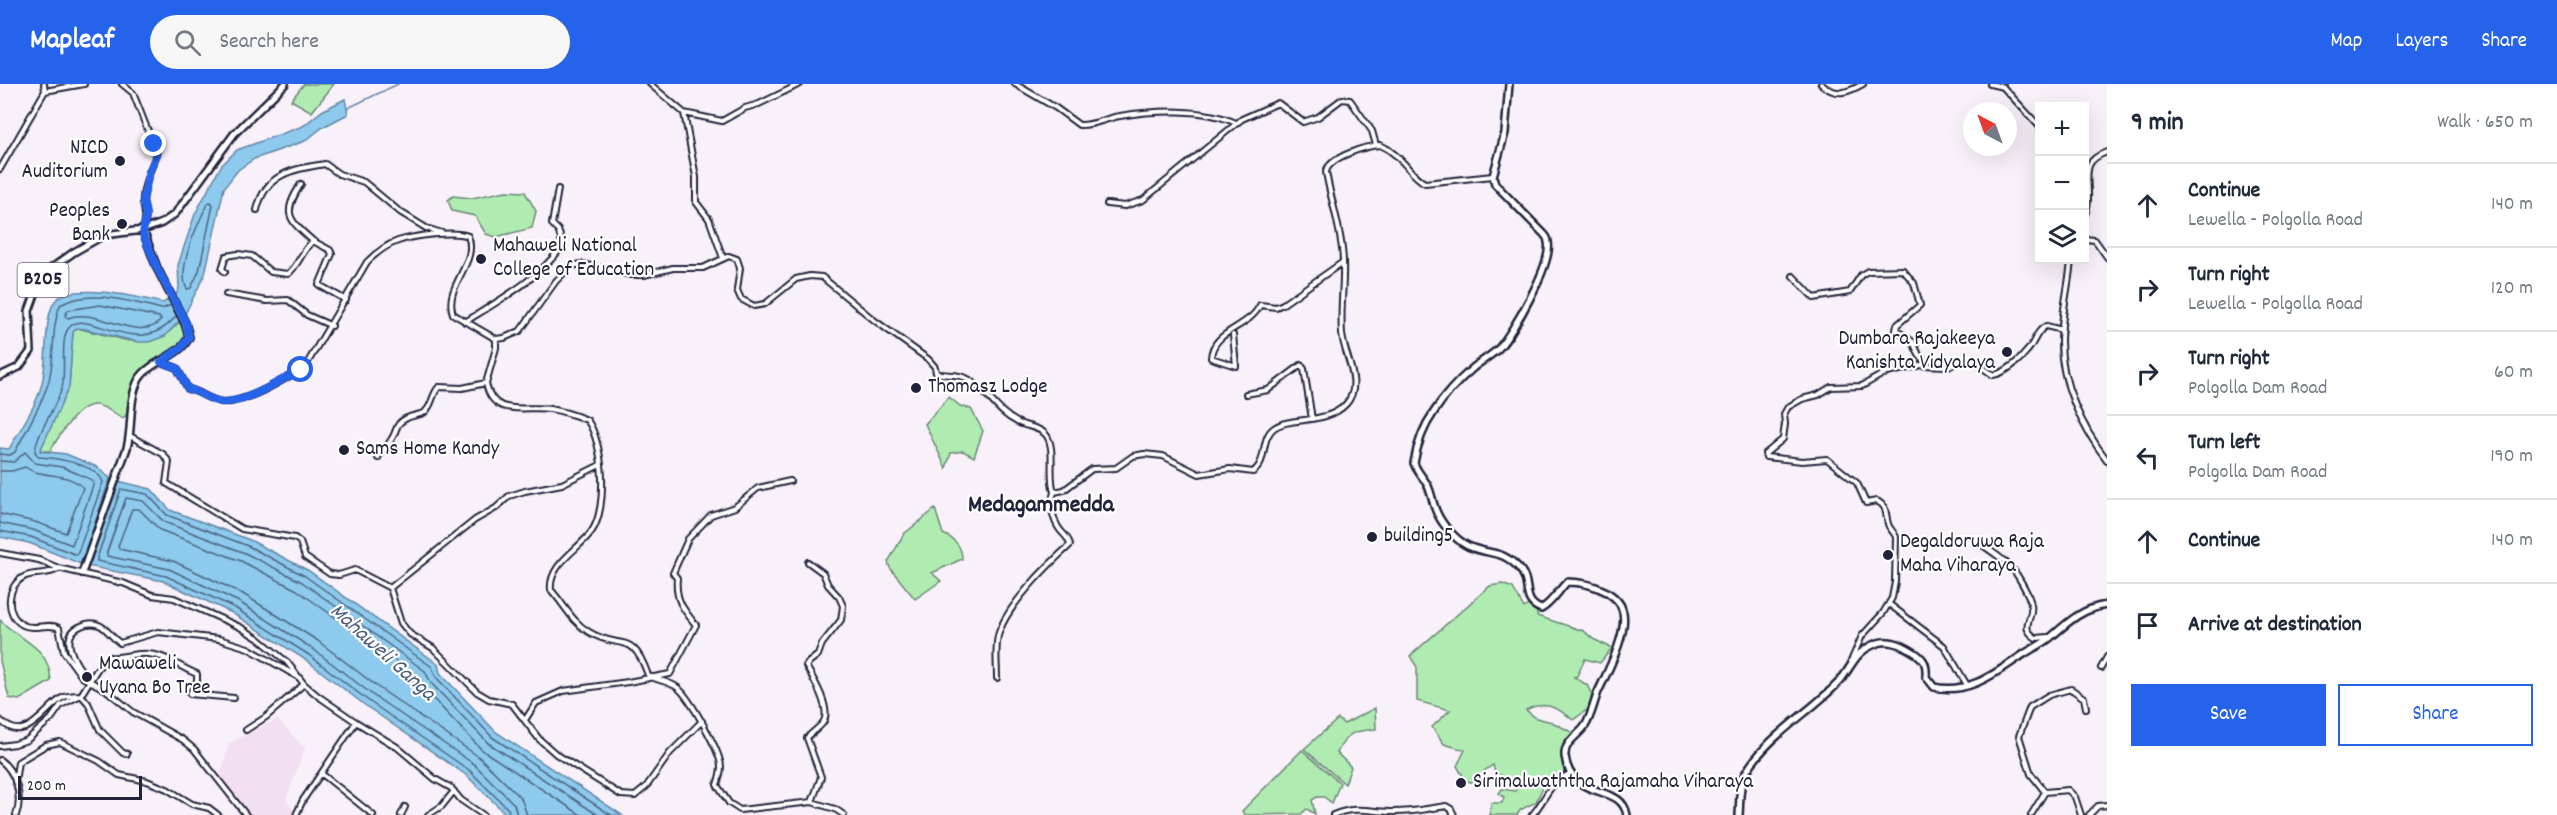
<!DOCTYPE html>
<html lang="en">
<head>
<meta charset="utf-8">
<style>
	:root { --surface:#fff; --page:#f6f6f7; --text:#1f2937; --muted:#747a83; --line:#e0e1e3; --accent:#2563eb }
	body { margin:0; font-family:Dekko,sans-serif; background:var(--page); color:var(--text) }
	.controls { position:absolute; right:18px; top:18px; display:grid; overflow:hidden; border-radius:0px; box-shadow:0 6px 24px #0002 }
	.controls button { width:54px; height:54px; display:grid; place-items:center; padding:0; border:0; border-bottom:2px solid var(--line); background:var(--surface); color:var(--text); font:30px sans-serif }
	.compass { position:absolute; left:1963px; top:18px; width:54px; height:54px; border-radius:50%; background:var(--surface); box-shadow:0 6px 24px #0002; rotate:319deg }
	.scale { position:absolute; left:18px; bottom:15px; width:124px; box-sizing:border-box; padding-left:6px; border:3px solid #22223b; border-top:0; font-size:16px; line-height:21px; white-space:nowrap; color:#22223b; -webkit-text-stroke:4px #fff; paint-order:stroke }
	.stop { position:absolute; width:18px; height:18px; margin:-14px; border:4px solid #2563eb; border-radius:50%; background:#fff }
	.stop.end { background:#2563eb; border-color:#fff; box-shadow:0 2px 6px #0008 }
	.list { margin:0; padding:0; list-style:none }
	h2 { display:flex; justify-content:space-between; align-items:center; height:78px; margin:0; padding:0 24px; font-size:26px }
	h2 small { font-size:20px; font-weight:400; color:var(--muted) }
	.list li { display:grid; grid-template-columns:39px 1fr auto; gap:18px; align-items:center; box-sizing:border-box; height:84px; padding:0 24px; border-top:2px solid var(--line) }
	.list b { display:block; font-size:22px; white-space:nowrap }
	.list p { margin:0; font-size:20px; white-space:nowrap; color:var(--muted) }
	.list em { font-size:20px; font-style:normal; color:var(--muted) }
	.actions { display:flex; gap:12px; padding:18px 24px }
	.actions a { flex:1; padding:14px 0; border:2px solid var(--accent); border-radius:0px; text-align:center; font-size:21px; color:var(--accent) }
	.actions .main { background:var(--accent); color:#fff }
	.icon { flex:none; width:33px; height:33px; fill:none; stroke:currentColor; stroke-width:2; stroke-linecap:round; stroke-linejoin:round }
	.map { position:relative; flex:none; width:2107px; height:731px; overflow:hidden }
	header { display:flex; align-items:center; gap:36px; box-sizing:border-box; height:84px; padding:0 30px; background:var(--accent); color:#fff }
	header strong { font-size:28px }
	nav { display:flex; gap:33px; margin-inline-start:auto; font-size:21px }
	.search { width:420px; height:54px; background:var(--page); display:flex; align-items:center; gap:15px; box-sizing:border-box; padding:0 21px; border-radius:33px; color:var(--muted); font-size:22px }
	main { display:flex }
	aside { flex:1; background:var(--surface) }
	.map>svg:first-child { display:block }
</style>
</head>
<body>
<header>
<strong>Mapleaf</strong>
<div class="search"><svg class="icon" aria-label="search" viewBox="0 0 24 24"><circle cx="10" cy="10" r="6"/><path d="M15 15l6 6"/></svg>Search here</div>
<nav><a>Map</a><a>Layers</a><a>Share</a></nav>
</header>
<main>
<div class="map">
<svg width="2107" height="731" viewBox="0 0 2107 731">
	<rect width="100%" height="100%" fill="#f9f1f9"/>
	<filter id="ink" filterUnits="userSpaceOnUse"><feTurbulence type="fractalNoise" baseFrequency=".0167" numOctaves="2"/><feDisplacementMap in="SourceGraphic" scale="12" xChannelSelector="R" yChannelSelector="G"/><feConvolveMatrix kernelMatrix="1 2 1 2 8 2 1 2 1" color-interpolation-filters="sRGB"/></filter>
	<g filter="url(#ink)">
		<path fill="#f2e0f2" d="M277,635L305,664L286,716L294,726L292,731H249L220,693L229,659Z"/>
		<path fill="#b0ecb2" stroke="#698776" stroke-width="1.5" d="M304,0H334L312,28L291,16Z
			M506,107L525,108L536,127L532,144L496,153L486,150L475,132L452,127L448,116L453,112L472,114Z
			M179,238L185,247V256C167,269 139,282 132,304C128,312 128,323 126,332L122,334C115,330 105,322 96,321C78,319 58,354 50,367H40L69,303L73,248L77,244L129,257L165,252Z
			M949,313L960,322L971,325L983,347L974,373L963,367L951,369L946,384L925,340Z
			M935,425L943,450C955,455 962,462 962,475L932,489L941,497L915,515L890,484L888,478L904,450Z
			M1502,500L1513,504L1524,524L1531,519L1537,522V532L1584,547L1593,555L1612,564L1600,579L1585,575L1577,592L1574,593L1587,601L1592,611L1588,625L1573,636C1559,624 1544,616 1526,626L1536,634L1552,638L1575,650L1562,664L1567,687L1546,696L1536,718L1520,726L1517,731H1490L1491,719H1502L1504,713L1499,709L1502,705L1515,707L1517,703L1513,696L1495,689L1493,681L1484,687L1489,701L1466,697L1457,682L1465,666L1444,660L1432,643L1450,626L1417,617V583L1410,572L1490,502Z
			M0,536C21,558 49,561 51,597L19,616L9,614L0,577Z
			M1375,624L1376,645C1353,647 1347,648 1337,669L1351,683L1345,700L1304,665L1338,635L1344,640Z
			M1302,666L1340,699L1332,719L1324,713H1317L1312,716L1315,730L1307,725L1301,730L1245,731L1242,727Z"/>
		<path fill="#8dcaed" stroke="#6287a6" stroke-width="1.5" d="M345,15L348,30L323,43L305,57L254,75L238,86L224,104L205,190L184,232L165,252L149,258H138L85,245L77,244L73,248L69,303L40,367L66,370L97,383L110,394L81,480L29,459L0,453V364L9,365C21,343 39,319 43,294C47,276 44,231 55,217C71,197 141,214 163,219L176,211L179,204L178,181L195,130L221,82L237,66L303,42L322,27Z
			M118,397L151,405L170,426L250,456L309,487L438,580L440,589L496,648L622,731H507L466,691L366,622L306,576L232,529L163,497L87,482Z"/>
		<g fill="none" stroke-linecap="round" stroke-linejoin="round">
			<path stroke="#4d6582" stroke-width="1.5" d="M211,118L213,121L199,187L191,204L187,205C176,185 198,139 208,119Z
				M100,221L159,233L161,236C140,261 96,222 68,234L65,232L68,226Z
				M0,370L10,371L15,368C26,346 40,324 48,300C56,274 50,248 60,221C90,204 131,218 162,225L171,221
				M0,377L14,378L25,368L35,379L62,383L90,395L94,399L72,461L33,446L0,439
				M0,387H12L25,383C42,395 68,387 83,404L66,449L35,438L0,430
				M0,447L31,453L77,471L103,398C97,380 56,374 39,373L35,368C36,351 56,323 62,304C66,289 60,256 68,245C86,219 138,281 177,231
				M510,731L508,725L469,686L370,618L309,571L235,524L166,492L97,477V474L121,405L147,410L167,431L248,462L305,492L432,583L436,593L492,653L611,731
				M517,731L514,720L474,680L374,612L313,565L239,518L169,485L107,472V468L126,414L143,417L164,438L245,469L302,498L425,587L431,599L488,659L598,731
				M527,731L521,714L479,673L379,604L318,557L243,510L173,477L119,465L118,462L132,425H139L160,446L241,477L297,506L418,593L424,605L482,666L581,731"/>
			<path stroke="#6287a6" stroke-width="1.5" d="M348,24L398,0"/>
			<g stroke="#22223b" stroke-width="8">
				<path id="minor" d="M122,0L133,9L157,70C151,84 143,101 143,117C144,128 148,134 143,145
					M650,0L684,29L696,93V118L709,135L723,174
					M1015,0L1056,24L1079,41C1093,42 1106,34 1120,32C1155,26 1204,24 1236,39
					M1821,0C1836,13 1847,9 1863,0
					M1990,0L2003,3L2040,43
					M45,7L84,0
					M684,29L722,37L745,24L759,20L800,0
					M0,85L45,7L44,0
					M301,100C282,130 288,135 313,157
					M1107,120L1125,122L1143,116L1242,35L1278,19L1303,38L1318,33L1342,15L1350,16L1372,47L1376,61
					M257,126C265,90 292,85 325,80L339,90L364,98L400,128L426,144L442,149
					M2084,134C2086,128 2088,121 2088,115C2089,93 2080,77 2107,68
					M2084,155L2095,156L2107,173
					M2071,176C2069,202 2061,231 2061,258C2061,299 2082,344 2107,376
					M225,188L222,185L226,172L238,170L252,172L271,188L288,190C299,181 302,166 313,157L330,166L332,170L319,201L346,216
					M1793,192L1814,214L1850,208L1861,191L1868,187L1903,186L1914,199L1920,221L1897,241L1896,246L1913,258L1919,271L1927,279
					M226,210L267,217L288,216L307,231L332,242
					M465,238C500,216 539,195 563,161L558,146L552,140L558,105
					M1233,251L1236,282L1211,274C1212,246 1250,244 1260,221L1276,223L1283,220L1343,178
					M496,255V264L486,299C493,335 524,321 550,325C563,327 575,331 587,336C604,359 608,423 592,447C580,465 548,480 551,506C564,520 572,538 589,548C622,568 631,544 648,591C657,597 670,597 678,604C690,614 720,667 721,682C721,688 719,695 717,701L729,719L740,726L812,718L835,725L844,731
					M496,255L504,254L520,247L556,197L571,182L582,180L631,191H644L673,184H703L729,172L737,175L740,184L737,206L741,215L754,222L765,220L796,195L810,192L822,193L874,236L928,275L935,283L936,289C947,292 959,289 968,295C987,307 997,328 1017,338C1026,343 1041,343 1047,352C1056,367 1048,391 1054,408
					M161,278L177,284L188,305C200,307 210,317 223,318C243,320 293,293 308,278L367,178C376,169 386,161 398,157C413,152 454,146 468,152C479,179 443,202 453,230L496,255
					M1246,310L1268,306L1301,281L1304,285L1312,335
					M130,352L163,370L169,378L166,399L242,445L295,454L300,458L305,473L330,490L339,491L355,486L390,504L401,539L410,550L433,564L477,608L489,615L512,620L539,655L556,670L621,711L635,712L646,703L670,669L702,637
					M378,374C382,363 387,364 391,356C398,346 394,340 407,334C413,331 421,331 425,328C433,321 432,309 439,303L462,304L486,299
					M1054,408L1064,406L1092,385L1116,384L1133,372L1144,370L1163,372L1199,390L1230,385L1253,388C1268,378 1260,354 1274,344C1290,332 1327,341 1346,320C1364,300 1344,272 1342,250C1340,226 1344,201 1343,177C1342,146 1331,118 1326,88C1329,73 1366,62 1380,61C1403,71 1410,92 1425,99L1493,92
					M1977,457C1990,467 2008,477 2017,491C2022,499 2030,512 2031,521C2034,536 2018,542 2036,554L2049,553
					M0,469L39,476L58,484L123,499L152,511L174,514L240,543L259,555L287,578L304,600L318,612L356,638L397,663L435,695L451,704L461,716L483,731
					M808,478L823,489L828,501L839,513L843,522L841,536L822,560L818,571L809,578L806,582C813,594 831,624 824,637C821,643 812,648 807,654L821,693L812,718
					M58,485C48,491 36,488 26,492C6,500 4,531 23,541C35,547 48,538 59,544L64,568L82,593L106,606L133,628L183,656L194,665L246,731
					M390,504L475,436L496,424L509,412L525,407L562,400L600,381
					M1889,520L1944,562L1967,601
					M1851,577L1862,552L1883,529L1892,514L1895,498L1896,453C1894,448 1889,444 1888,440C1885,429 1888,423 1877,417L1866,419L1857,399L1827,375L1802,377L1766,373L1765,370L1783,355L1785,340L1784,330L1788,323L1802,315L1818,311L1831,303L1862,302L1883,290L1921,281L1948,282L1966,276L1973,277L1993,291C2006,289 2020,276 2028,266C2035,258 2036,247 2046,242L2062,246
					M2101,584L2107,573
					M86,593C76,580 57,552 81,542C87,539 92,538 99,541C107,544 112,554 120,559L158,548L219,555L248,564L298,593
					M997,594C997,580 995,566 998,552C1005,523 1048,481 1070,461C1069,454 1064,451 1060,446C1052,435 1050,420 1054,408
					M0,636C26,662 43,626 62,614C67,611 75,611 81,611L88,619L100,646L123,669L127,670
					M525,636L536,619L563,607L628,598L670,590L696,541C683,525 675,516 677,494L673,489L688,455L711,431L735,423L758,404L790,397
					M246,646L266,633L304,600
					M0,662L15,660L27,656L51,635L61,621L81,611L98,584L109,573C123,575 134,568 148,570C166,571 181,584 197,590V597L190,610L234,614
					M0,676C16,688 23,713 16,731
					M322,690L373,731
					M15,698L18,678L46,661L60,658L99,677L119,691L147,697L167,705L192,720L209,724L218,731
					M296,731L303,716L356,638
					M401,731L405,723
					M428,731L442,722L454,707
					M1333,731C1356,722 1366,727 1389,728C1408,729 1427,725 1446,722L1451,725L1454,731
					M1532,731C1546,716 1550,694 1572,690
					M2031,731L2045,708
					M2081,731L2075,713L2068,706L2045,708L2031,690L2019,652L2030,623L2049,611L2071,605L2084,614L2086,624
					M2089,731L2098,722L2107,721"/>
			</g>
			<g stroke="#22223b" stroke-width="10">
				<path id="major" d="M1509,0L1505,49L1493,92L1495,100L1544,150C1546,152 1548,155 1548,158C1553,179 1513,248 1499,264C1491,272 1481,277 1473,284C1459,296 1444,312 1434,328C1424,342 1417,361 1414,379C1417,388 1424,394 1428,402C1432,411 1433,421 1437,429C1443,442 1459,460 1473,464C1492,471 1502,466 1519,484C1533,499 1520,517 1541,525C1552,519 1558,507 1567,498C1581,498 1594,501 1607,508C1613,512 1620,517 1622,525C1630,545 1607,589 1598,608C1594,618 1591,633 1585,642C1578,652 1564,658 1565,672C1571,719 1621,697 1627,731
					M0,292L19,283L31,267L29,227L38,202L49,186L74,168L104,151L143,146L162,139L175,130L234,50L285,0
					M82,489L127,364C133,342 128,315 139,295C151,276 179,274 189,253L185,239L157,184L143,146
					M1739,731C1740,719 1739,700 1745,690C1767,652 1807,631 1837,600C1852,585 1853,567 1878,559C1890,555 1902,561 1912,567C1924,574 1927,579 1926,593L1934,603C1969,611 1997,588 2024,570C2033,564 2043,560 2051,553C2069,537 2083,524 2107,521"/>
			</g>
			<use href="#minor" stroke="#fff" stroke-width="4"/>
			<use href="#major" stroke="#fff" stroke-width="5"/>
		</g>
	</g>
	<g fill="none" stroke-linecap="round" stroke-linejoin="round" filter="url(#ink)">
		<path stroke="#2563eb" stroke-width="8" d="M154,60L157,70L149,88L143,117L146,130L143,150L157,184L186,239L189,253L181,264L161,278L177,284L188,305C200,307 209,317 222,318C245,320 280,296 301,286"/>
	</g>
	<g fill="#22223b" stroke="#fff" stroke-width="2">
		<circle cx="120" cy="77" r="6"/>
		<circle cx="122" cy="140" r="6"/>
		<circle cx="481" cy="175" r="6"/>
		<circle cx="2007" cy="268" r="6"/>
		<circle cx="916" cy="304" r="6"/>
		<circle cx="344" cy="366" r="6"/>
		<circle cx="1372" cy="453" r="6"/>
		<circle cx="1888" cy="471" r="6"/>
		<circle cx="87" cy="593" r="6"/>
		<circle cx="1461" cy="699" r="6"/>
	</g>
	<g text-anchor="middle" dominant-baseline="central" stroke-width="4.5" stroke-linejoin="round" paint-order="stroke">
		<rect fill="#fff" stroke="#646476" stroke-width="1.5" x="17.5" y="179" width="51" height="34" rx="4.5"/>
		<g font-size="20" font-weight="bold" fill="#22223b">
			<text x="43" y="196">B205</text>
		</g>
		<g font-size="21" fill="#22223b" stroke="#fff" text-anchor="start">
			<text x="108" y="65" text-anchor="end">NICD<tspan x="108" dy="24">Auditorium</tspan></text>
			<text x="110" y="128" text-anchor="end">Peoples<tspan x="110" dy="24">Bank</tspan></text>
			<text x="493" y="163">Mahaweli National<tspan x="493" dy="24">College of Education</tspan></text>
			<text x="1995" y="256" text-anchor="end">Dumbara Rajakeeya<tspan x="1995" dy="24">Kanishta Vidyalaya</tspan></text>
			<text x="928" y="304">Thomasz Lodge</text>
			<text x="356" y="366">Sams Home Kandy</text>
			<text x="1384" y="453">building5</text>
			<text x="1900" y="459">Degaldoruwa Raja<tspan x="1900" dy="24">Maha Viharaya</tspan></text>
			<text x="99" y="581">Mawaweli<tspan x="99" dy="24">Uyana Bo Tree</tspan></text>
			<text x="1473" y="699">Sirimalwaththa Rajamaha Viharaya</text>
		</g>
		<g font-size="22" font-style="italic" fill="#475d79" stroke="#fff">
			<text transform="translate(382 569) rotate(42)">Mahaweli Ganga</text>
		</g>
		<g font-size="24" font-weight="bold" fill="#22223b" stroke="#fff">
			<text x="1041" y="422">Medagammedda</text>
		</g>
	</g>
</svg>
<div class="controls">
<button>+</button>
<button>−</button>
<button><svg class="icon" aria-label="layers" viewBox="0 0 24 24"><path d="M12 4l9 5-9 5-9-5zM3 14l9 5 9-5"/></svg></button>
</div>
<svg class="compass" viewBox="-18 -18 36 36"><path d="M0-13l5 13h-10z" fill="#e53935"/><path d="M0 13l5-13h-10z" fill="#747a83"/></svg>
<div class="scale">200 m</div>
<div class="stop" style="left:301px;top:286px"></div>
<div class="stop end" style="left:154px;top:60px"></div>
</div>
<aside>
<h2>9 min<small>Walk · 650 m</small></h2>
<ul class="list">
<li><svg class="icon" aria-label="ahead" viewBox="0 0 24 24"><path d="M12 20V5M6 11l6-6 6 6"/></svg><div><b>Continue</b><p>Lewella - Polgolla Road</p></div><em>140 m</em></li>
<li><svg class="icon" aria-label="right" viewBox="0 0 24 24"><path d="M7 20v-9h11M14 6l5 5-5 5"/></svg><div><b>Turn right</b><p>Lewella - Polgolla Road</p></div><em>120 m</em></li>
<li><svg class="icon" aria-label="right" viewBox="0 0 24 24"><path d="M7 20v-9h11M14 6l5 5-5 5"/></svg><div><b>Turn right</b><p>Polgolla Dam Road</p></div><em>60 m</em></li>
<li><svg class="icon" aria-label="left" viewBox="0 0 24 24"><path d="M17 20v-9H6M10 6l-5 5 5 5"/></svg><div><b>Turn left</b><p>Polgolla Dam Road</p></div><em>190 m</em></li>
<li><svg class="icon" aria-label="ahead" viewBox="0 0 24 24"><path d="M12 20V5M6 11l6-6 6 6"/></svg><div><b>Continue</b></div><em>140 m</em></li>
<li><svg class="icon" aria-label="arrive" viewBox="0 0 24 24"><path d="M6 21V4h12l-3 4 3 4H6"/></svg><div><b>Arrive at destination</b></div></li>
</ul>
<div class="actions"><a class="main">Save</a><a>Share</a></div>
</aside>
</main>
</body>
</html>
